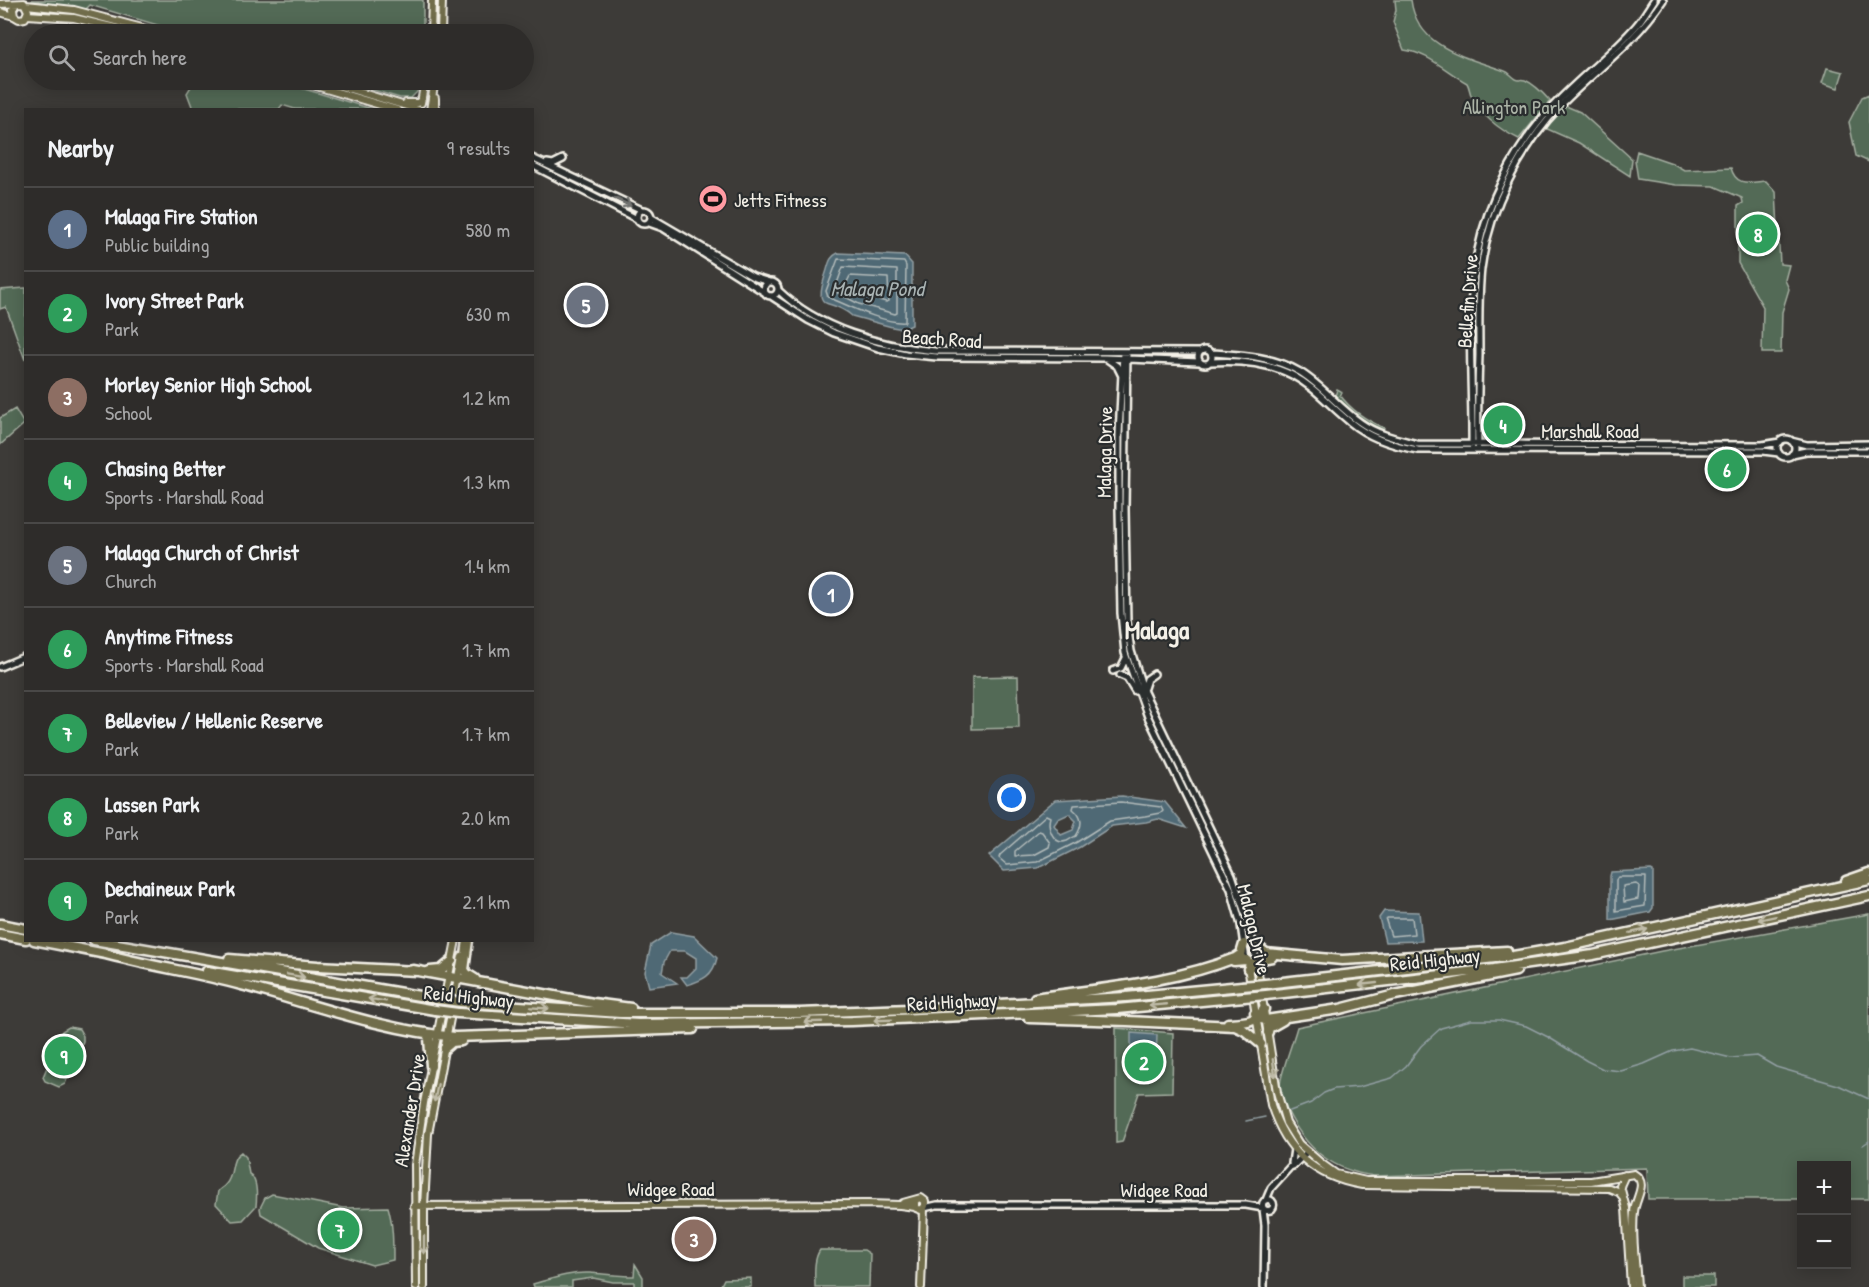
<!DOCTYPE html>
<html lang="en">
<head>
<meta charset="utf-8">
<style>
	:root { --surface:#2e2c2a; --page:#3a3836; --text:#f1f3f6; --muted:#a7a7a8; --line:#494847; --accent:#ff9aa2 }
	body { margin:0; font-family:"Patrick Hand",sans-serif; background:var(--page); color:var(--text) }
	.controls { position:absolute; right:18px; bottom:18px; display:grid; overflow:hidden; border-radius:0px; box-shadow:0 3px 15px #0003 }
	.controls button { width:54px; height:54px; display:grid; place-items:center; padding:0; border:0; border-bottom:2px solid var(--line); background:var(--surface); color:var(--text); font:30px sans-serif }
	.you { position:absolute; left:1012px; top:798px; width:21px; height:21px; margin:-15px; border:4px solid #fff; border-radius:50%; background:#1a73e8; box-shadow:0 0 0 9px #1a73e833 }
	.badge { display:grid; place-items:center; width:39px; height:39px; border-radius:50%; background:var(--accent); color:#fff; font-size:20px; font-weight:700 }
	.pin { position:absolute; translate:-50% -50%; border:3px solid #fff; box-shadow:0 2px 6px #0006 }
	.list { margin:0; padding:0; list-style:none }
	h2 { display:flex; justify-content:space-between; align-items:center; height:78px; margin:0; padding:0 24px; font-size:26px }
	h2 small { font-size:20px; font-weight:400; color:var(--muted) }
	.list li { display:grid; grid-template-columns:39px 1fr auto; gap:18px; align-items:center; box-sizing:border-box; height:84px; padding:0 24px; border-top:2px solid var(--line) }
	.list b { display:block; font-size:22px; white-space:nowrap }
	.list p { margin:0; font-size:20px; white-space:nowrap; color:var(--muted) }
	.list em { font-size:20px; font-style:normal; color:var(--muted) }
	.icon { flex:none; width:33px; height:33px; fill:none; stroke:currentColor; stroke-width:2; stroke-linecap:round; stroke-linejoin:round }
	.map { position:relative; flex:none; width:1869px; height:1287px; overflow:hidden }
	.search { position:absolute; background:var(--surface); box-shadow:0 3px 15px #0003; left:24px; top:24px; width:510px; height:66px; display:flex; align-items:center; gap:15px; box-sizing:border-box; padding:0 21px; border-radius:33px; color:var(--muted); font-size:22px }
	.panel { position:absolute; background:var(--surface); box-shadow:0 3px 15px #0003; left:24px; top:108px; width:510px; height:834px; border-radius:0px }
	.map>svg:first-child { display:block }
</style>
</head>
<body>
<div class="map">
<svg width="1869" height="1287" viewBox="0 0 1869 1287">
	<rect width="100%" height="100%" fill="#3d3b38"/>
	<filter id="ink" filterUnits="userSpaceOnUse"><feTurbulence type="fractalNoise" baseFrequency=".0167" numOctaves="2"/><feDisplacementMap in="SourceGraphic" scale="12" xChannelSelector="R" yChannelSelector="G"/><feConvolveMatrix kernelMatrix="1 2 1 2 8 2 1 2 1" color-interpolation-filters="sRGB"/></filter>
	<g filter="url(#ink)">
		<path fill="#536a57" stroke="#a4aea0" stroke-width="1.5" d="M31,0H423V34H188L90,5L84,11Z
			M1395,0H1411C1417,48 1466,57 1505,71C1509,72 1511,76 1516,79C1522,82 1517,78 1525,80C1534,84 1543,93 1550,101L1519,139C1500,130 1482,116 1472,97C1469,92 1470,88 1467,83C1446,72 1429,53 1404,50L1393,22L1396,10Z
			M1827,68L1843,72L1838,88L1822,83Z
			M195,80H274L372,109H295L282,105L279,109H193L187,93Z
			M339,80H418L417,92L411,98H400Z
			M1869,94V162L1856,156L1849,122L1862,97Z
			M1566,106L1580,112L1632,159L1630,176L1579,143L1545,128Z
			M1637,151L1672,163L1684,170L1731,168C1736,187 1750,182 1766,181L1776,192L1780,264L1789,265L1785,280L1789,289L1782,312L1781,353H1762L1763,307L1738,263V206L1743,203L1742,198L1714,186L1676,185L1638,179L1635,160Z
			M25,288H26L25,360L6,307L0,309V290Z
			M1337,389L1341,391L1342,393L1340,395C1351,410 1368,421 1384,428L1382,432C1364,422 1349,412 1335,397Z
			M15,409L24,424L0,445V418Z
			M1018,676L1019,728L972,729V677Z
			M1869,914V1199H1847L1846,1166H1802L1801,1199H1648L1647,1168L1374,1176C1332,1170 1307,1150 1288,1112C1285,1104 1280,1094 1280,1085C1281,1072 1293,1042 1297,1027L1662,951Z
			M69,1027L79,1029L83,1036V1041L65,1084L59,1087L45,1081L43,1077L62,1031Z
			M1116,1028L1173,1033L1172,1092L1139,1093L1122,1142L1116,1143Z
			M241,1152L246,1157L249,1174C258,1179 257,1196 256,1206L243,1220L232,1221L216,1204L218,1191C220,1189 224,1187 226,1184C235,1174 229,1159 241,1152Z
			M272,1194L343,1208L388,1207C393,1223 393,1242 393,1260L372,1265L318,1248L261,1214L260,1208L265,1198Z
			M820,1250H864L870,1254L869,1287H815C815,1275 813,1260 820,1250Z
			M635,1264L643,1277V1287H634V1282H613L593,1278L572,1281V1287H534L533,1284C551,1279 571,1272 590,1273C605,1274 619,1276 634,1276Z
			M1682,1276H1714V1287H1682Z
			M751,1278V1287H720L724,1279Z"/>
		<path fill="#506975" stroke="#929fa3" stroke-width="1.5" fill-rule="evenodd" d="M838,253L905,256L912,264V325L903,329L892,327L852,316C830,296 812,315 826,273C829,264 829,257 838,253Z
			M1122,796L1165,802L1186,828L1158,819L1146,822L1112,826L1080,847L1038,868L1004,871L989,856L1055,800ZM1069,814L1076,821L1073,830L1061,835L1054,825L1058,819Z
			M1651,870L1653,871V908L1650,912L1610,920V876L1611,872Z
			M1384,911L1419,912L1422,941L1385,942L1379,918Z
			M671,932L694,936L717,958C713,976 703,980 687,985L681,977H687L696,968V958L685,951H670L664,962L662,973L677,983L649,987L645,972L651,945Z
			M1131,1033L1157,1035L1156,1060L1131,1052Z"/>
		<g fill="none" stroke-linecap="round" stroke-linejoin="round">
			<path stroke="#b2bbba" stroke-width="1.5" d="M838,259L904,262L906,266L905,322C885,324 847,305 828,297L826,291Z
				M843,267L897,270V313L895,314L859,304L836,292L835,289Z
				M850,276L888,278L889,301L886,302L863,295L847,287L846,284Z
				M1121,802L1161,807L1163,811L1161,813L1145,816L1110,821L1077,842L1037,862L1007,865L999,858L1000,855L1046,815L1050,817C1047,827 1053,846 1067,841C1071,839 1073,837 1076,836C1083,825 1083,817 1073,809L1074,805Z
				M1039,831L1042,832L1050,843L1049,847L1034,855L1015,856V851Z
				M1618,877H1646L1645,906L1616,911V880Z
				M1636,884L1639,886L1638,899L1624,902L1623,886Z
				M1387,918H1412L1414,934L1391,936L1386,921Z"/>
			<path stroke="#929fa3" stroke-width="1.5" d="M1290,1111L1311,1103L1324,1093L1334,1089L1359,1087L1392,1078L1406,1066L1421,1046L1441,1028L1471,1020H1499L1526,1026L1548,1037L1587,1061L1603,1069L1621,1071L1644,1064L1673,1051L1690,1048L1731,1058L1757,1056L1776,1067L1838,1085L1869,1099
				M1246,1121L1265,1117
				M1863,1145L1869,1141"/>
			<g stroke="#f4f1e8" stroke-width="10">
				<path id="secondary" d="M532,158L642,210
					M547,163L553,164L563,159
					M532,165L637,219
					M637 217a7 7 0 1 1 14 0a7 7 0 1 1-14 0Z
					M652,218L753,277L769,282
					M649,223L663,228L764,292
					M764 289a7 7 0 1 1 14 0a7 7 0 1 1-14 0Z
					M778,290C819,329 880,346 935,351L1199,352
					M771,296L808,320L834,333L878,348L906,354L937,357L1105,358L1199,362
					M1198 357a7 7 0 1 1 14 0a7 7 0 1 1-14 0Z
					M1123,352L1119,435V509L1121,613L1125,653L1148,717L1231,889L1241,925L1246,960
					M1127,352L1125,509L1127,622L1131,651L1144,692L1232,875L1249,925L1256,960
					M1211,353C1242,355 1273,356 1300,372C1323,386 1339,408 1361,423C1378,435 1398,439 1417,444L1762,445L1780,442
					M1107,359L1117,366L1122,376
					M1210,362C1238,360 1266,362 1292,375C1315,387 1330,406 1350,422C1369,438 1394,446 1418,450L1763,451L1779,453
					M1777 448a9 9 0 1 1 18 0a9 9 0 1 1-18 0Z
					M1791,441L1807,445L1869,444
					M1472,446C1473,384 1465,311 1478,250C1488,201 1513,153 1544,116C1572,83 1608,58 1636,26C1643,18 1648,9 1654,0
					M1478,446C1477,416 1478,385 1479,355C1479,326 1478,297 1481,269C1489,209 1520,147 1562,104C1598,67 1633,45 1663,0
					M1792,454L1806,451H1869
					M0,667L26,656
					M1113,671L1121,668L1126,658
					M1120,675L1127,678L1135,691
					M1144,688L1147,679L1154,674
					M1292,1163L1294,1149
					M1262.5 1205a5.5 5.5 0 1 1 11 0a5.5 5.5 0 1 1-11 0Z
					M1266,1200L1271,1188L1290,1167L1293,1166L1305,1154
					M924,1208L937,1205H1246L1263,1208
					M1263,1209L1265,1225L1264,1287"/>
			</g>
			<g stroke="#f4f1e8" stroke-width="10">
				<path id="primary" d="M0,4L24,3L28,11L25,18L19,19L14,16L13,9L16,4
					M26,5L74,10L165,34
					M0,12L14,16
					M27,15L74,18L141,34
					M431,34L432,0
					M441,34L442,0
					M296,80L397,110
					M320,80L419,110
					M435,98V110
					M406,103H418L422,99
					M421,103L425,80
					M430,110L435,80
					M1257,966L1277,1092L1286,1123L1299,1144L1322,1164L1336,1174L1366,1181H1591L1634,1174C1649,1183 1635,1198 1634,1212C1631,1237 1636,1262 1637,1287
					M1248,967L1271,1105C1286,1151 1314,1177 1362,1185L1609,1188L1619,1192L1623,1197
					M1625,1175L1620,1186L1626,1208L1631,1287
					M903,1203L921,1198L925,1201V1206L921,1210L916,1208L915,1201
					M414,1206L868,1204L900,1205L915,1207
					M416,1287L415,1165L424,1103L456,940
					M424,1287V1206L428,1134L462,956
					M921,1287L924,1209"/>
			</g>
			<g stroke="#f4f1e8" stroke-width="13">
				<path id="motorway" d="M1846,881L1869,873
					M0,924L26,929
					M0,934L26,939
					M34,940L106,954
					M94,940L437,999
					M468,940L464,970L467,974L475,979
					M1253,943L1266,953L1342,960L1507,951
					M102,953C148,966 195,972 241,985C312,1004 382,1030 455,1037L693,1029
					M229,959L318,966L417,971
					M1234,961L1246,960L1258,969
					M1248,969L1256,960L1272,957
					M413,970L593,1003L631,1008
					M207,971L435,1010
					M430,971L441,970L452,961
					M1265,984L1513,956L1565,947L1869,880
					M1266,995L1494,969L1593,955L1869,896
					M1035,998C1102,988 1171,983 1235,958L1241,954L1244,944
					M460,1002L620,1013H799L910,1009L1126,997L1242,986
					M458,1013L638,1024L852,1021L1117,1009L1244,997
					M1255,1013L1261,1019L1266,1020L1340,1009L1395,995L1516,971
					M1029,1018L1127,1021L1235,1026L1244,1030L1261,1044
					M1228,1023C1244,1022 1255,1023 1264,1009
					M1268,1032L1269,1028L1283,1020
					M426,1033L429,1038L431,1066
					M445,1048L452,1042L461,1041"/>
			</g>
			<use href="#secondary" stroke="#2a2d2e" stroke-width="5"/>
			<use href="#primary" stroke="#716d4b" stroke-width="6"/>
			<use href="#motorway" stroke="#716d4b" stroke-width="8"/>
			<g stroke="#f4f1e8" stroke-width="13" stroke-linecap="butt">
				<path id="motorway-bridge" d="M1242,986L1265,984
					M1244,997L1266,995
					M437,999L460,1002
					M435,1010L458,1013"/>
			</g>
			<use href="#motorway-bridge" stroke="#716d4b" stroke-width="8"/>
		</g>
		<defs><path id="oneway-shaft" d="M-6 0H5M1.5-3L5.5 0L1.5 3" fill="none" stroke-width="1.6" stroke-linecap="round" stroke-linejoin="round" transform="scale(1.5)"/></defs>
		<use stroke="#71726f" href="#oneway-shaft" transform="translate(623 202) rotate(26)"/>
		<g stroke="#c0bca9">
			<use href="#oneway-shaft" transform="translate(1767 918) rotate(168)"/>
			<use href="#oneway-shaft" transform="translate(1639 931) rotate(-12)"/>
			<use href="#oneway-shaft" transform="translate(296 976) rotate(10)"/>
			<use href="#oneway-shaft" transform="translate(1368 984) rotate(174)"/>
			<use href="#oneway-shaft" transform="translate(377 1000) rotate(-171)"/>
			<use href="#oneway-shaft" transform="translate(1158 1005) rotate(175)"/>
			<use href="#oneway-shaft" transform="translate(540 1008) rotate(4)"/>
			<use href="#oneway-shaft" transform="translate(883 1020) rotate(178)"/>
			<use href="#oneway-shaft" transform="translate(813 1022) rotate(178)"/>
			<use href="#oneway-shaft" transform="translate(1274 1068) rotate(82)"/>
			<use href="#oneway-shaft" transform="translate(436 1093) rotate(101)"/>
			<use href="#oneway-shaft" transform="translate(424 1245) rotate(90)"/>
		</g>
	</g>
	<defs>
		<g id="stadium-disc" transform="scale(1.5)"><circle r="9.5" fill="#ff9aa2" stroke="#2a2d2e"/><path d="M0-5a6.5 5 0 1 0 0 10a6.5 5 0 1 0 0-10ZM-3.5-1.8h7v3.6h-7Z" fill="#111"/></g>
	</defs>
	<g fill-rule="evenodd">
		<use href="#stadium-disc" x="713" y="199"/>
	</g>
	<g text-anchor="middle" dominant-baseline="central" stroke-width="4.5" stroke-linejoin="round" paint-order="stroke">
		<g font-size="20" fill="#acb4a7" stroke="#2a2d2e">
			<text x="1514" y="106">Allington Park</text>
		</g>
		<g font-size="20" fill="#f4f1e8" stroke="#2a2d2e" text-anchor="start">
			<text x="734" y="199">Jetts Fitness</text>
		</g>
		<g font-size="20" fill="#f4f1e8" stroke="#2a2d2e">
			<text transform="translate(1467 301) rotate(-86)">Bellefin Drive</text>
			<text transform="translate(942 338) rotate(4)">Beach Road</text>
			<text x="1590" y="430">Marshall Road</text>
			<text transform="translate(1104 452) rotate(-89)">Malaga Drive</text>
			<text transform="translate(1255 929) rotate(77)">Malaga Drive</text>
			<text transform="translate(1435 959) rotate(-6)">Reid Highway</text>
			<text transform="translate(469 996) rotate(6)">Reid Highway</text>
			<text transform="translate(952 1001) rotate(-3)">Reid Highway</text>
			<text transform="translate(409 1110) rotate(-81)">Alexander Drive</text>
			<text x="671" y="1188">Widgee Road</text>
			<text x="1164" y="1189">Widgee Road</text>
		</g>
		<g font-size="21" font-style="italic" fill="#aab4b4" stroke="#2a2d2e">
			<text x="877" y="288">Malaga Pond</text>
		</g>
		<g font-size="26" font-weight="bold" fill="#f4f1e8" stroke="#2a2d2e">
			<text x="1157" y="629">Malaga</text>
		</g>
	</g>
</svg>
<div class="controls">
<button>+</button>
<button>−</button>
</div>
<div class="you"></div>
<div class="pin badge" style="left:831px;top:594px;background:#5c6f8a">1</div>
<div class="pin badge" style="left:1144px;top:1062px;background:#2e9e5b">2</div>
<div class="pin badge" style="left:694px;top:1239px;background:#8d6e63">3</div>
<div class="pin badge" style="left:1503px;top:425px;background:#2e9e5b">4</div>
<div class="pin badge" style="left:586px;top:305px;background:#6b7280">5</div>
<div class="pin badge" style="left:1727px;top:469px;background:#2e9e5b">6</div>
<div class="pin badge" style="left:340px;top:1230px;background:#2e9e5b">7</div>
<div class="pin badge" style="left:1758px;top:234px;background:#2e9e5b">8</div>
<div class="pin badge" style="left:64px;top:1056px;background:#2e9e5b">9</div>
<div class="search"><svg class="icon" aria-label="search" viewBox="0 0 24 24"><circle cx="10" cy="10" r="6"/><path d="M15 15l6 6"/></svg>Search here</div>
<section class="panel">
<h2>Nearby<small>9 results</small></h2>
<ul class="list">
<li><span class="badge" style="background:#5c6f8a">1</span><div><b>Malaga Fire Station</b><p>Public building</p></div><em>580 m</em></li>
<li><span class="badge" style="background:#2e9e5b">2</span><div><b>Ivory Street Park</b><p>Park</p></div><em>630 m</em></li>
<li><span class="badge" style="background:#8d6e63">3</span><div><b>Morley Senior High School</b><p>School</p></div><em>1.2 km</em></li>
<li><span class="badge" style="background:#2e9e5b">4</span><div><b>Chasing Better</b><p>Sports · Marshall Road</p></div><em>1.3 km</em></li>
<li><span class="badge" style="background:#6b7280">5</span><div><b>Malaga Church of Christ</b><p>Church</p></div><em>1.4 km</em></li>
<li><span class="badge" style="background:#2e9e5b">6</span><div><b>Anytime Fitness</b><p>Sports · Marshall Road</p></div><em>1.7 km</em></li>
<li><span class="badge" style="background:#2e9e5b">7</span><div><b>Belleview / Hellenic Reserve</b><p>Park</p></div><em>1.7 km</em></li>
<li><span class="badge" style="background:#2e9e5b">8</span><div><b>Lassen Park</b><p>Park</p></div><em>2.0 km</em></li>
<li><span class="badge" style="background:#2e9e5b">9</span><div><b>Dechaineux Park</b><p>Park</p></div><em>2.1 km</em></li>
</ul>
</section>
</div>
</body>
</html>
